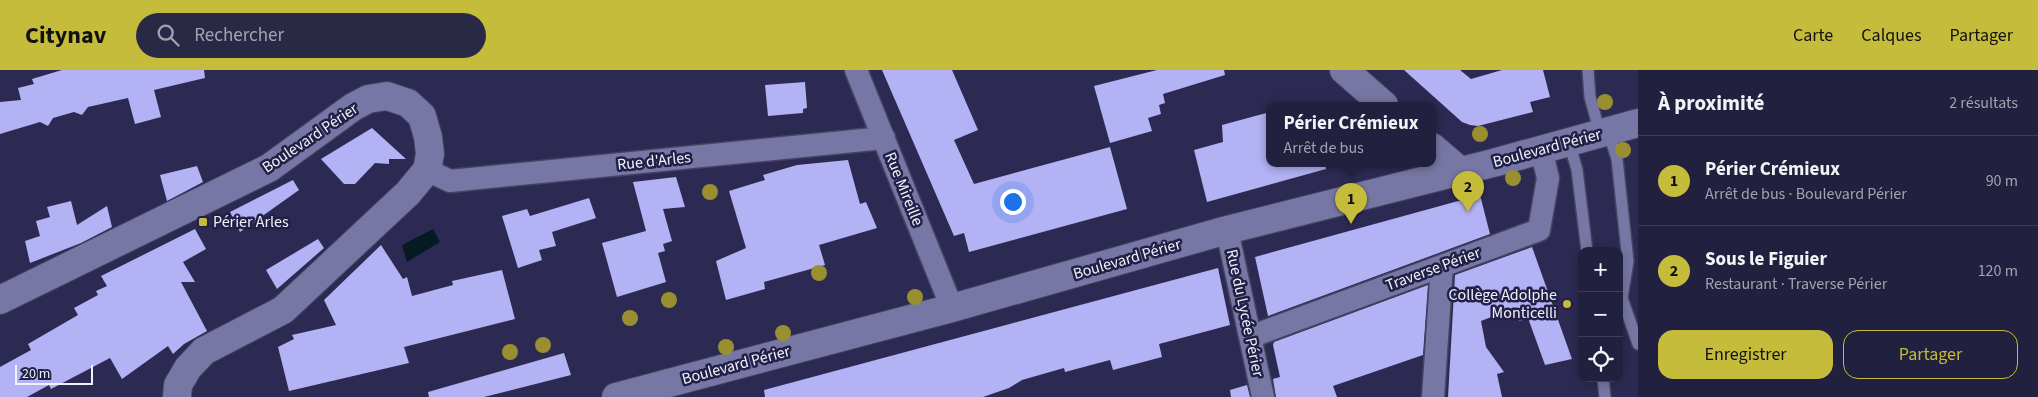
<!DOCTYPE html>
<html lang="fr">
<head>
<meta charset="utf-8">
<style>
	:root { --surface:#21203e; --page:#292845; --text:#f1f3f6; --muted:#a2a3b0; --line:#3e3e58; --accent:#c6bc3c }
	body { margin:0; font-family:"Source Sans 3",sans-serif; background:var(--page); color:var(--text) }
	.controls { position:absolute; right:15px; bottom:15px; display:grid; overflow:hidden; border-radius:10px; box-shadow:0 2px 12px #0003 }
	.controls button { width:45px; height:45px; display:grid; place-items:center; padding:0; border:0; border-bottom:1px solid var(--line); background:var(--surface); color:var(--text); font:25px sans-serif }
	.scale { position:absolute; left:15px; bottom:12px; width:78px; box-sizing:border-box; padding-left:5px; border:2px solid #f0f1fb; border-top:0; font-size:14px; line-height:18px; white-space:nowrap; color:#f0f1fb; -webkit-text-stroke:4px #232047; paint-order:stroke }
	.you { position:absolute; left:1012px; top:131px; width:18px; height:18px; margin:-12px; border:4px solid #fff; border-radius:50%; background:#1a73e8; box-shadow:0 0 0 8px #1a73e833 }
	.badge { display:grid; place-items:center; width:32px; height:32px; border-radius:50%; background:var(--accent); color:#111; font-size:16px; font-weight:700 }
	.pin { position:absolute; translate:-50% -41px; filter:drop-shadow(0 1px 2px #0008) }
	.pin::after { content:''; position:absolute; top:26px; width:18px; height:15px; background:inherit; clip-path:polygon(0 0,100% 0,50% 100%) }
	.popup { position:absolute; left:1266px; top:32px; width:170px; height:65px; box-sizing:border-box; display:grid; place-content:center; border-radius:10px; background:var(--surface); filter:drop-shadow(0 1px 4px #0005); font-size:16px; white-space:nowrap; color:var(--muted) }
	.popup b { font-size:19px; color:var(--text) }
	.popup::after { content:''; position:absolute; left:50%; top:100%; margin-left:-10px; border:10px solid transparent; border-top-color:var(--surface) }
	.list { margin:0; padding:0; list-style:none }
	h2 { display:flex; justify-content:space-between; align-items:center; height:65px; margin:0; padding:0 20px; font-size:21px }
	h2 small { font-size:16px; font-weight:400; color:var(--muted) }
	.list li { display:grid; grid-template-columns:32px 1fr auto; gap:15px; align-items:center; box-sizing:border-box; height:90px; padding:0 20px; border-top:1px solid var(--line) }
	.list b { display:block; font-size:19px; white-space:nowrap }
	.list p { margin:0; font-size:16px; white-space:nowrap; color:var(--muted) }
	.list em { font-size:16px; font-style:normal; color:var(--muted) }
	.actions { display:flex; gap:10px; padding:15px 20px }
	.actions a { flex:1; padding:11px 0; border:1px solid var(--accent); border-radius:15px; text-align:center; font-size:18px; color:var(--accent) }
	.actions .main { background:var(--accent); color:#111 }
	.icon { flex:none; width:28px; height:28px; fill:none; stroke:currentColor; stroke-width:2; stroke-linecap:round; stroke-linejoin:round }
	.map { position:relative; flex:none; width:1638px; height:327px; overflow:hidden }
	header { display:flex; align-items:center; gap:30px; box-sizing:border-box; height:70px; padding:0 25px; background:var(--accent); color:#111 }
	header strong { font-size:24px }
	nav { display:flex; gap:28px; margin-inline-start:auto; font-size:18px }
	.search { width:350px; height:45px; background:var(--page); display:flex; align-items:center; gap:12px; box-sizing:border-box; padding:0 18px; border-radius:28px; color:var(--muted); font-size:19px }
	main { display:flex }
	aside { flex:1; background:var(--surface) }
	.map>svg:first-child { display:block }
</style>
</head>
<body>
<header>
<strong>Citynav</strong>
<div class="search"><svg class="icon" aria-label="search" viewBox="0 0 24 24"><circle cx="10" cy="10" r="6"/><path d="M15 15l6 6"/></svg>Rechercher</div>
<nav><a>Carte</a><a>Calques</a><a>Partager</a></nav>
</header>
<main>
<div class="map">
<svg width="1638" height="327" viewBox="0 0 1638 327">
	<rect width="100%" height="100%" fill="#2c2a52"/>
	<path fill="#051a22" d="M433,159L440,172L407,192L402,175Z"/>
	<path fill="#b2b2f4" d="M62,0H204L205,8L154,20L161,47L135,54L128,28L88,37L82,45L74,42L53,48L48,56L40,52L0,64V32L21,30L18,18L34,14L32,9Z
		M882,0H952L978,60L954,70L974,114L1110,77L1127,139L969,182L964,163L954,166Z
		M1157,0H1224L1225,5L1163,24L1165,33L1159,35L1161,44L1148,48L1152,61L1110,73L1094,16Z
		M1404,0H1460L1471,9L1502,0H1543L1550,27L1530,32L1533,42L1478,56L1470,55L1462,52Z
		M805,12L807,38L803,39V43L768,46L765,15Z
		M1270,42V93H1325L1326,99L1207,132L1194,80L1223,72L1222,55Z
		M372,58L406,89H389V94L375,93L355,114H344L321,89Z
		M848,90L860,134L866,132L877,158L819,175L825,195L764,212L765,219L726,230L716,191L746,178L729,121L765,110L763,105L797,95Z
		M197,96L203,112L167,131L160,105Z
		M676,107L685,137L663,139L672,171L663,174L665,181L658,183L666,212L617,227L602,173L646,161L633,112Z
		M293,110L299,120L240,162L230,142Z
		M1480,125L1490,164L1268,246L1255,187Z
		M589,128L596,148L552,162L556,176L539,180L542,190L518,198L502,146L527,139L530,146Z
		M71,131L77,155L107,136L112,157L81,173L30,193L25,171L40,166L36,151L50,147L47,137Z
		M195,159L206,179L183,192L195,212H181L207,261L184,274L173,284L168,276L122,309L110,288L51,319L49,315L27,327H0V297L31,280L28,274L78,245L74,238L98,225L96,221L107,216L101,206Z
		M318,169L324,178L277,219L266,200Z
		M381,175L403,209L407,207L412,226L453,215L452,211L502,200L515,249L404,277L409,293L289,321L278,277L294,269L292,265L336,255L324,230Z
		M1532,177L1572,289L1545,295L1528,248L1519,251L1514,238L1481,251L1486,277L1504,302L1497,304L1502,327H1448L1455,205Z
		M1218,198L1230,255L1159,274L1162,287L1113,300L1110,290L1065,302L1064,298L1022,310L1009,318L983,327H765L764,320Z
		M1428,215L1423,285L1333,316L1337,327H1276L1273,309L1280,307L1273,275L1274,272Z
		M564,283L571,305L484,327H429L428,322Z
		M1247,315L1250,327H1231L1230,320Z"/>
	<g fill="none" stroke-linecap="round" stroke-linejoin="round">
		<g stroke="#464261" stroke-width="14">
			<path id="lane" d="M1588,0L1590,27L1600,63
				M1608,61L1617,89L1628,191L1622,228L1638,274
				M1569,72L1577,100L1587,181
				M1603,308L1605,327"/>
		</g>
		<g stroke="#464261" stroke-width="25">
			<path id="street" d="M856,0L952,238
				M427,100L450,111L884,68
				M1227,160L1263,327
				M1250,267L1539,160L1548,108L1541,79
				M1433,327L1442,196"/>
		</g>
		<g stroke="#464261" stroke-width="30">
			<path id="secondary" d="M1344,0L1384,35
				M1432,77L1460,101
				M0,230L269,98L353,37L368,29L387,26L408,33L422,46L428,67L430,84L427,100L408,123L283,240L204,281L188,298L178,315L177,327
				M616,327L952,238L1227,160L1493,93L1638,53"/>
		</g>
		<use href="#lane" stroke="#7777a5" stroke-width="11"/>
		<use href="#street" stroke="#7777a5" stroke-width="22"/>
		<use href="#secondary" stroke="#7777a5" stroke-width="28"/>
	</g>
	<g fill="#998f30">
		<circle cx="1605" cy="32" r="8"/>
		<circle cx="1480" cy="64" r="8"/>
		<circle cx="1623" cy="80" r="8"/>
		<circle cx="1513" cy="108" r="8"/>
		<circle cx="710" cy="122" r="8"/>
		<circle cx="819" cy="203" r="8"/>
		<circle cx="915" cy="227" r="8"/>
		<circle cx="669" cy="230" r="8"/>
		<circle cx="630" cy="248" r="8"/>
		<circle cx="783" cy="263" r="8"/>
		<circle cx="543" cy="275" r="8"/>
		<circle cx="726" cy="277" r="8"/>
		<circle cx="510" cy="282" r="8"/>
	</g>
	<g fill="#c6bc3c" stroke="#232047" stroke-width="2">
		<rect x="198" y="147" width="10" height="10" rx="2.5"/>
		<circle cx="1567" cy="234" r="5"/>
	</g>
	<g text-anchor="middle" dominant-baseline="central" stroke-width="5" stroke-linejoin="round" paint-order="stroke">
		<g font-size="16" fill="#f0f1fb" stroke="#232047">
			<text transform="translate(310 68) rotate(-34)">Boulevard Périer</text>
			<text transform="translate(1547 78) rotate(-15)">Boulevard Périer</text>
			<text transform="translate(654 91) rotate(-6)">Rue d'Arles</text>
			<text transform="translate(904 119) rotate(68)">Rue Mireille</text>
			<text transform="translate(1127 189) rotate(-16)">Boulevard Périer</text>
			<text transform="translate(1433 199) rotate(-20)">Traverse Périer</text>
			<text transform="translate(1245 243) rotate(78)">Rue du Lycée Périer</text>
			<text transform="translate(736 295) rotate(-15)">Boulevard Périer</text>
		</g>
		<g font-size="16" fill="#f0f1fb" stroke="#232047" text-anchor="start">
			<text x="213" y="152">Périer Arles</text>
			<text x="1557" y="225" text-anchor="end">Collège Adolphe<tspan x="1557" dy="18">Monticelli</tspan></text>
		</g>
	</g>
</svg>
<div class="controls">
<button>+</button>
<button>−</button>
<button><svg class="icon" aria-label="locate" viewBox="0 0 24 24"><circle cx="12" cy="12" r="6"/><path d="M12 2v4M12 18v4M2 12h4M18 12h4"/></svg></button>
</div>
<div class="scale">20 m</div>
<div class="you"></div>
<div class="pin badge" style="left:1351px;top:154px">1</div>
<div class="popup"><b>Périer Crémieux</b>Arrêt de bus</div>
<div class="pin badge" style="left:1468px;top:142px">2</div>
</div>
<aside>
<h2>À proximité<small>2 résultats</small></h2>
<ul class="list">
<li><span class="badge">1</span><div><b>Périer Crémieux</b><p>Arrêt de bus · Boulevard Périer</p></div><em>90 m</em></li>
<li><span class="badge">2</span><div><b>Sous le Figuier</b><p>Restaurant · Traverse Périer</p></div><em>120 m</em></li>
</ul>
<div class="actions"><a class="main">Enregistrer</a><a>Partager</a></div>
</aside>
</main>
</body>
</html>
